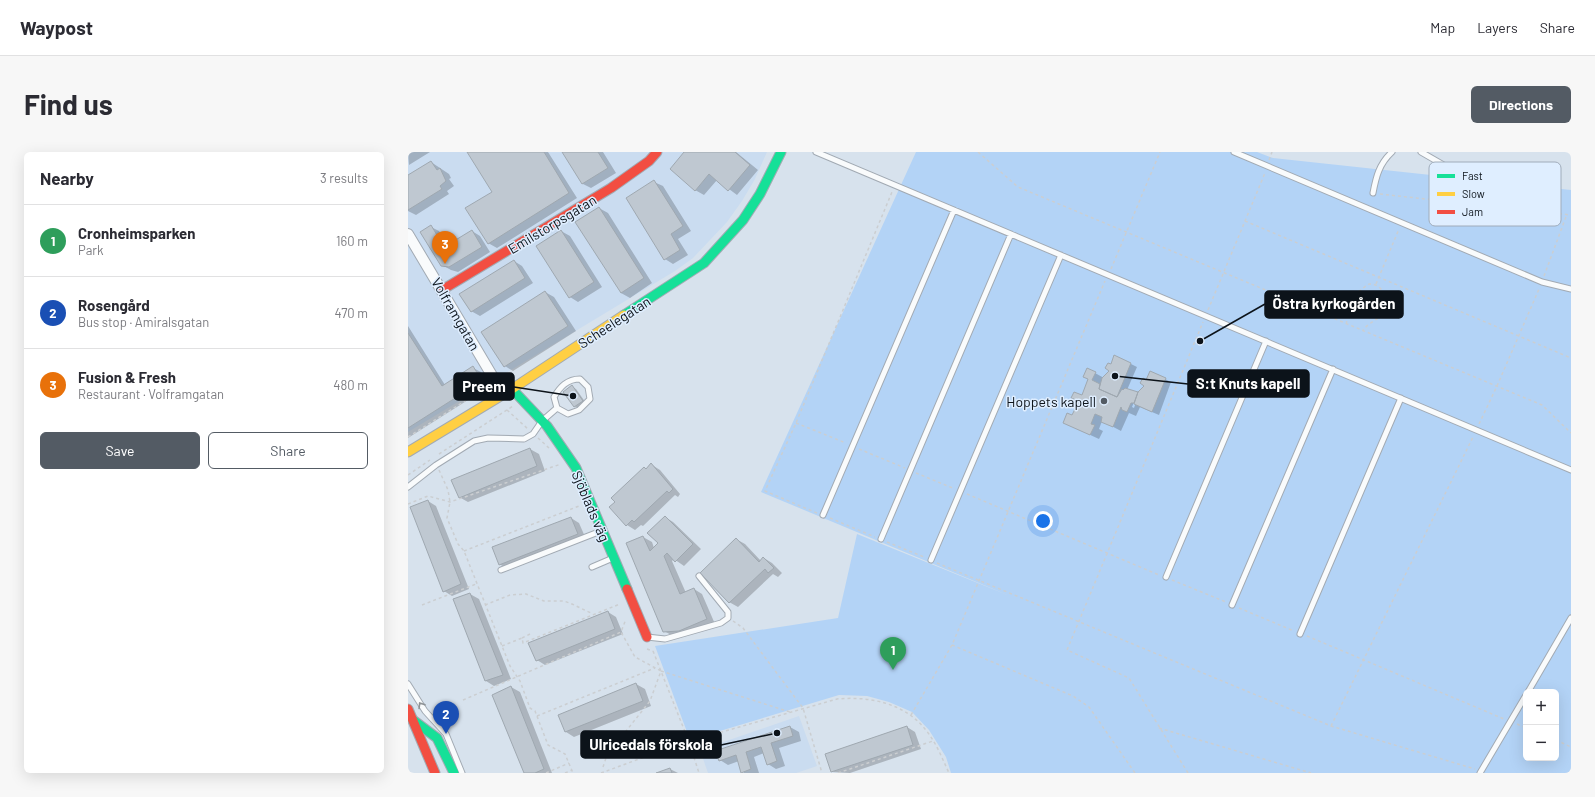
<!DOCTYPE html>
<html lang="en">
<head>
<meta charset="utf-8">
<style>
	:root { --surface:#fff; --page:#f7f7f7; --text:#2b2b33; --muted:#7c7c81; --line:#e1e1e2; --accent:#535b64 }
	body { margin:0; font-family:Barlow,sans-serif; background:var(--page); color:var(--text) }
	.controls { position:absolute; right:12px; bottom:12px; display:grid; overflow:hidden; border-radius:6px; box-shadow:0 4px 16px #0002 }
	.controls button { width:36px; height:36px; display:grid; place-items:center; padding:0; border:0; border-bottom:1px solid var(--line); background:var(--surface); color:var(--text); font:20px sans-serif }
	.you { position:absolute; left:635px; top:369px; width:14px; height:14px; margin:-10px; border:3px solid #fff; border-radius:50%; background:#1a73e8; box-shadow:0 0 0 6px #1a73e833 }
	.badge { display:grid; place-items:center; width:26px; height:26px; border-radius:50%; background:var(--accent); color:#fff; font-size:13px; font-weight:700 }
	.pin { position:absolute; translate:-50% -33px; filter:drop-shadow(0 1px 2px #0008) }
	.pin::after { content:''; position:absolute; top:21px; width:14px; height:12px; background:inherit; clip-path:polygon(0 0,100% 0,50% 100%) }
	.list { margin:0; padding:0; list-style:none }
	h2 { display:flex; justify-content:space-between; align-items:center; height:52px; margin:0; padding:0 16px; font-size:17px }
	h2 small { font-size:13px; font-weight:400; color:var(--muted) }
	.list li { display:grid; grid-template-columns:26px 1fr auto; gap:12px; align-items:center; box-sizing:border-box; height:72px; padding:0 16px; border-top:1px solid var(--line) }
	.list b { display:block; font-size:15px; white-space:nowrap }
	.list p { margin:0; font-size:13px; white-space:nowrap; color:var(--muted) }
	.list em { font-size:13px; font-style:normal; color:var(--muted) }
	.actions { display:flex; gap:8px; padding:12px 16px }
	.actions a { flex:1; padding:9px 0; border:1px solid var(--accent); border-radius:6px; text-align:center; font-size:14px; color:var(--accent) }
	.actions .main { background:var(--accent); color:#fff }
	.map { position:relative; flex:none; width:1163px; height:621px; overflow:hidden; border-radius:6px }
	header { display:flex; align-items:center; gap:24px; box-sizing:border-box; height:56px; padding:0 20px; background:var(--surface); border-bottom:1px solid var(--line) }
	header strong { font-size:19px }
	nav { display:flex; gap:22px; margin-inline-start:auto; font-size:14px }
	.intro { display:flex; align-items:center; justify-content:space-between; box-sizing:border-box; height:96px; padding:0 24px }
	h1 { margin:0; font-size:28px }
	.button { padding:10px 18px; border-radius:6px; background:var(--accent); color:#fff; font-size:14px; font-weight:700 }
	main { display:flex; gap:24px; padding:0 24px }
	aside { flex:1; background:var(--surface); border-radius:6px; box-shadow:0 4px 16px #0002 }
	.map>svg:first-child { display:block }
</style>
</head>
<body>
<header>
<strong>Waypost</strong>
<nav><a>Map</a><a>Layers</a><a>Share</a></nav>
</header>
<div class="intro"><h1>Find us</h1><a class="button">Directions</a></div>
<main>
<aside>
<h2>Nearby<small>3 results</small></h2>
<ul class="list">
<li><span class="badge" style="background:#2e9e5b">1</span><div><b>Cronheimsparken</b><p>Park</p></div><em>160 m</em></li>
<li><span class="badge" style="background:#1a4fb4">2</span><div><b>Rosengård</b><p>Bus stop · Amiralsgatan</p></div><em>470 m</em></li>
<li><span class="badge" style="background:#e8710a">3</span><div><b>Fusion &amp; Fresh</b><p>Restaurant · Volframgatan</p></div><em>480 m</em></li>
</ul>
<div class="actions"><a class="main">Save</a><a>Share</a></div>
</aside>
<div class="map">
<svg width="1163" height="621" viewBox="0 0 1163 621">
	<rect width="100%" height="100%" fill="#d7e2ed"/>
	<path fill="#cadcf0" d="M0,0H359L347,27L334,49L319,70L285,106L267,119L0,280Z
		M391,564L409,614L388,621H300L292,598Z"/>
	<path fill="#b3d3f6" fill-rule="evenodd" d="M508,0H849L865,6L1163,38V621H543L538,605L521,578L504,560L481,550L459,544L431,543L282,588L247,494L430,466L449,382L602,444L353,340ZM1118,540H1148V606H1118Z"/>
	<path fill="#0003" d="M0,0H22L1,13Z
		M60,0H140L169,46L89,96L80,91L85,40Z
		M155,0H195L208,21L183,36L175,32Z
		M277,0H328L350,18L329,43L309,28L296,43L287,38Z
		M23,10L41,22L43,26L41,27L46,34L39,39L41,42L8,63L0,59V24Z
		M246,30L255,34L283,79L270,87L280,103L265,112L257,107Z
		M191,56L200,61L244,131L222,146L213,141Z
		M23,75L31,79L40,93L64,79L72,84L82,100L50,120L43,118L34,113Z
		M153,79L162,84L194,135L170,150L162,145Z
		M106,109L114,114L125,131L72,164L63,159Z
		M137,140L146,145L168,179L105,219L97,214Z
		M0,174L37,233L65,216L73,220L82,234L0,286Z
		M723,212L729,215L719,238L730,241L724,255L726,256L731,241L738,234L739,229L757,227L763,230L751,263L732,255L728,264L721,261L713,279L694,269L691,277L695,279L691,287L656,271L665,265L687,221L696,226Z
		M164,235L168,237L178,251L170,256L166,254Z
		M122,297L131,302L137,319L60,350L51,345Z
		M244,313L252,318L272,342L270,345L267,343L235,374L233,373L227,378L219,373L239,317Z
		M20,349L28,354L61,437L44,444L36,439Z
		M257,365L265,370L293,397L276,414L266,407L264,409L278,441L286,437L294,442L307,472L280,483L265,484L256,479L235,385L244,390L246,396L251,391Z
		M163,366L171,371L178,387L100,417L91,412Z
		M328,387L337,392L353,409L356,406L364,411L374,421L370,425L365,422L330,455L321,450Z
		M62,442L71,447L103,527L86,534L78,529Z
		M200,460L208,465L215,482L137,513L129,508Z
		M228,532L237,537L243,554L166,585L158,580Z
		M103,535L112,540L144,621H117Z
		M382,575L391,580L393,589L371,596L377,614L368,617L360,612L356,601L346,605L351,621H336L331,609L320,613L312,608Z
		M499,575L507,580L513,597L442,621L424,620Z
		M262,617L270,621H251Z"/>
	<path fill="#bfc8d1" stroke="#9fa8b0" d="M59,0H136L161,41L80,92L57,56L84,40Z
		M154,0H190L200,16L174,32Z
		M276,0H327L342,13L320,39L301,22L287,39L262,17Z
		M23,9L29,18L32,16L38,29L32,34L34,37L0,58V23Z
		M246,28L275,74L263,82L272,98L256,108L218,46Z
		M191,55L236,126L213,141L167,70Z
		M23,73L36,95L64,78L74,95L41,115L33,114L12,80Z
		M153,78L186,130L161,146L128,94Z
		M106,108L117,126L63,160L51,142Z
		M137,139L160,174L96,215L73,180Z
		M0,181L34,234L65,214L74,229L0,276Z
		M706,203L723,211L709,245L691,237L694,226L701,219L697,216L700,211L703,212Z
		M679,216L688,220L684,228L692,232L691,237L709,245L714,237L715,238L717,236L730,240L726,251H723L719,260L714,258L713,255L705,275L693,270L694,265L687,262L683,272L687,273L682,283L655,271L659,261L664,263L668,255L664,253L666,247L663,246L666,240L674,243L680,227L675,225Z
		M742,219L758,226L744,260L726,252L730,240L736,234L732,231L735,226L738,228Z
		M164,233L175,249L166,255L155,240Z
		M122,296L129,314L51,346L43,328Z
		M243,311L265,337L261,341L259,339L226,370L224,368L218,374L201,355L207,350L203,346L236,315L238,317Z
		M20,348L53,432L35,440L2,355Z
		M257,364L285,392L267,410L259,401L256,404L272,442L286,436L299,467L271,479L255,480L218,391L235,384L242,399L250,391L239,381Z
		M163,365L170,382L91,413L84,395Z
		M328,386L351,410L355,405L366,416L360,421L357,417L321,451L292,421Z
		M62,441L95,523L77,529L45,447Z
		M200,459L207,477L128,509L120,491Z
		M228,531L235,549L157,580L150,563Z
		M103,534L136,617L127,621H116L84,543Z
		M382,574L385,584L363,591L369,609L359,613L353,595L338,600L343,617L333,621L328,603L311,609L307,599Z
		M499,574L505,593L423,620L417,602Z
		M262,616L264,621H248Z"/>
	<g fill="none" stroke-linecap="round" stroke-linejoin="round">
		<g stroke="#a2aab3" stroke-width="7">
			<path id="lane" d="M408,0L1163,318
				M826,0L1134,130L1163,137
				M1013,0L1046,19
				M965,41C968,25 971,12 984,0
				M0,335L28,313L66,289L80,286L116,287L125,282L134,269L149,256L160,262L171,258L182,247L180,235L172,227C159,227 152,235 146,245L149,256
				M415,363L546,58
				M473,387L603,82
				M523,408L653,103
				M184,415L205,406
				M93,418L193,379
				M758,425L858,189
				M824,453L925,217
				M892,482L993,246
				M239,485L257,487L313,471L320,466V460L291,424
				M0,532L17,559L38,582L54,621
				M1120,540L1163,466
				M1072,621L1118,543"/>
		</g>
		<g stroke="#a2aab3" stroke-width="12">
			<path id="street" d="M0,82L95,242"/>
		</g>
		<g stroke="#a2aab3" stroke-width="11">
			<path id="fast" d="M216,163L296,111L335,68L352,42L373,0
				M104,237L139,274L168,316L219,437
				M5,568L29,586L46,621"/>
		</g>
		<g stroke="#a2aab3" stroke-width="11">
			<path id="slow" d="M0,300L104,237L216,163"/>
		</g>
		<g stroke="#a2aab3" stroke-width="11">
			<path id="jam" d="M34,138L203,36L241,9L249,0
				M219,437L239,485
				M0,557L27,621"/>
		</g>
		<path stroke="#cbced1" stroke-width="1.5" stroke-dasharray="3 3" stroke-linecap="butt" d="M570,0L610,35L1134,253L1163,281
			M861,8L864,0
			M972,42L1163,63
			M837,69L1163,206
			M703,117L752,0
			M1136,124L1159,62
			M968,132L991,77
			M800,158L857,21
			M938,172C940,167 938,164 939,159C940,147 952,138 961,132C968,132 973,135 976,142C986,167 961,166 955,179
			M99,258L120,277
			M388,271L438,291
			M1071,272L1089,234L1131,137
			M0,285L79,235
			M130,286L141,296
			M451,297L497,316
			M31,302L105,254
			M31,318L40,338L42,350L39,366L50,392L56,399L102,514L112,529L122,556L127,559L140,593L157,602L165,621
			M508,321L547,337
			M0,323L22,308
			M559,342L751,423
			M0,352L20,344L42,350L153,312
			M409,361L357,339L388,271L484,40
			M422,366L467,385
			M479,390L516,405
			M56,399L171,354
			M529,411L923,574L1067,617
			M764,428L818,450
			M14,453L68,432
			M77,453L102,443L118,442L136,449H156L164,452L185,462
			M831,456L886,479
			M325,469L335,476L395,556L414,621
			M899,484L1096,567
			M114,486L122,482
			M544,493L665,544L681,555L727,621
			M94,494L114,486L115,491L212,452
			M239,497L245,499
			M245,499L281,590L291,621
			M253,519L382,560
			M55,548L213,480L218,467
			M503,563L544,493L697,129
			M129,564L247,516
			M1109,572L1118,576
			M923,574L1065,285
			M751,576L903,621
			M1148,588L1163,595
			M195,615L199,603L242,549L253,519L227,505L213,480
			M138,621L161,611
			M157,621L164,618
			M193,621L272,592L429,547C461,544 496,551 517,577C528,590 534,606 541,621
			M430,621L525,589
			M780,621L721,526L659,498L795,170"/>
		<use href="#lane" stroke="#f9fbfc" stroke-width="5"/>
		<use href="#street" stroke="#f9fbfc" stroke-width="10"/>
		<use href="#fast" stroke="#16e098" stroke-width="9"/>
		<use href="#slow" stroke="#ffcf43" stroke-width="9"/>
		<use href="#jam" stroke="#f24e42" stroke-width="9"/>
	</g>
	<defs><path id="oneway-chevron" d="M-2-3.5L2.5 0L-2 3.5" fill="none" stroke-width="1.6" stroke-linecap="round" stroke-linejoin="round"/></defs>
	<use stroke="#8e9396" href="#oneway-chevron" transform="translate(13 553) rotate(-122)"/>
	<circle fill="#535b64" stroke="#dfeeff" stroke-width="1.5" cx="696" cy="249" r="4"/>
	<g text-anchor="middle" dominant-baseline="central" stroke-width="3" stroke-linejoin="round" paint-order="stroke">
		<g font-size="14" fill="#0c131a" stroke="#dfeeff">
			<text transform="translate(144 72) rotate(-31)">Emilstorpsgatan</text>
			<text transform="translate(48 162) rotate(60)">Volframgatan</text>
			<text transform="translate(206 170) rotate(-33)">Scheelegatan</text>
			<text transform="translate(183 354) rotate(67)">Sjöblads väg</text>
		</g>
		<g font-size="14" fill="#0c131a" stroke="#dfeeff" text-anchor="end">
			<text x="688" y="249">Hoppets kapell</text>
		</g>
	</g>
	<rect x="1021" y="10" width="132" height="64" rx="6" fill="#dfeeff" stroke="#a0acba" stroke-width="1"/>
	<rect x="1029" y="22" width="18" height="4" fill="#16e098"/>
	<rect x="1029" y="40" width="18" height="4" fill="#ffcf43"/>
	<rect x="1029" y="58" width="18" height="4" fill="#f24e42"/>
	<g font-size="11" fill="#0c131a">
		<text x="1054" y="28">Fast</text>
		<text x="1054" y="46">Slow</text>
		<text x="1054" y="64">Jam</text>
	</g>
	<path fill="none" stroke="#0c131a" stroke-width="1.5" d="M792 189L857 152M707 224L780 232M165 244L106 235M369 581L313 593"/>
	<g fill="#0c131a" stroke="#dfeeff" stroke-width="1.5">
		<circle cx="792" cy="189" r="4"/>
		<circle cx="707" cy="224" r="4"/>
		<circle cx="165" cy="244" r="4"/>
		<circle cx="369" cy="581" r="4"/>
	</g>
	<g fill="#0c131a" stroke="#0c131a" stroke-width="1.5">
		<rect x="857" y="139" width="138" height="27" rx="4"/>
		<rect x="780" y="218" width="121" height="27" rx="4"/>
		<rect x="46" y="221" width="60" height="27" rx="4"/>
		<rect x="173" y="579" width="140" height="27" rx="4"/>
	</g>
	<g font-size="15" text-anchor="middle" font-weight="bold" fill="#fff">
		<text x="926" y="157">Östra kyrkogården</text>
		<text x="840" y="237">S:t Knuts kapell</text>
		<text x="76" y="240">Preem</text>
		<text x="243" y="598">Ulricedals förskola</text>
	</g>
</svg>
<div class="controls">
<button>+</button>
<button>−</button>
</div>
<div class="you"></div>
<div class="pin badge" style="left:485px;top:518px;background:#2e9e5b">1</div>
<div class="pin badge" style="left:38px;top:582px;background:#1a4fb4">2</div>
<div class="pin badge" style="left:37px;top:112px;background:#e8710a">3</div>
</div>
</main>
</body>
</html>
